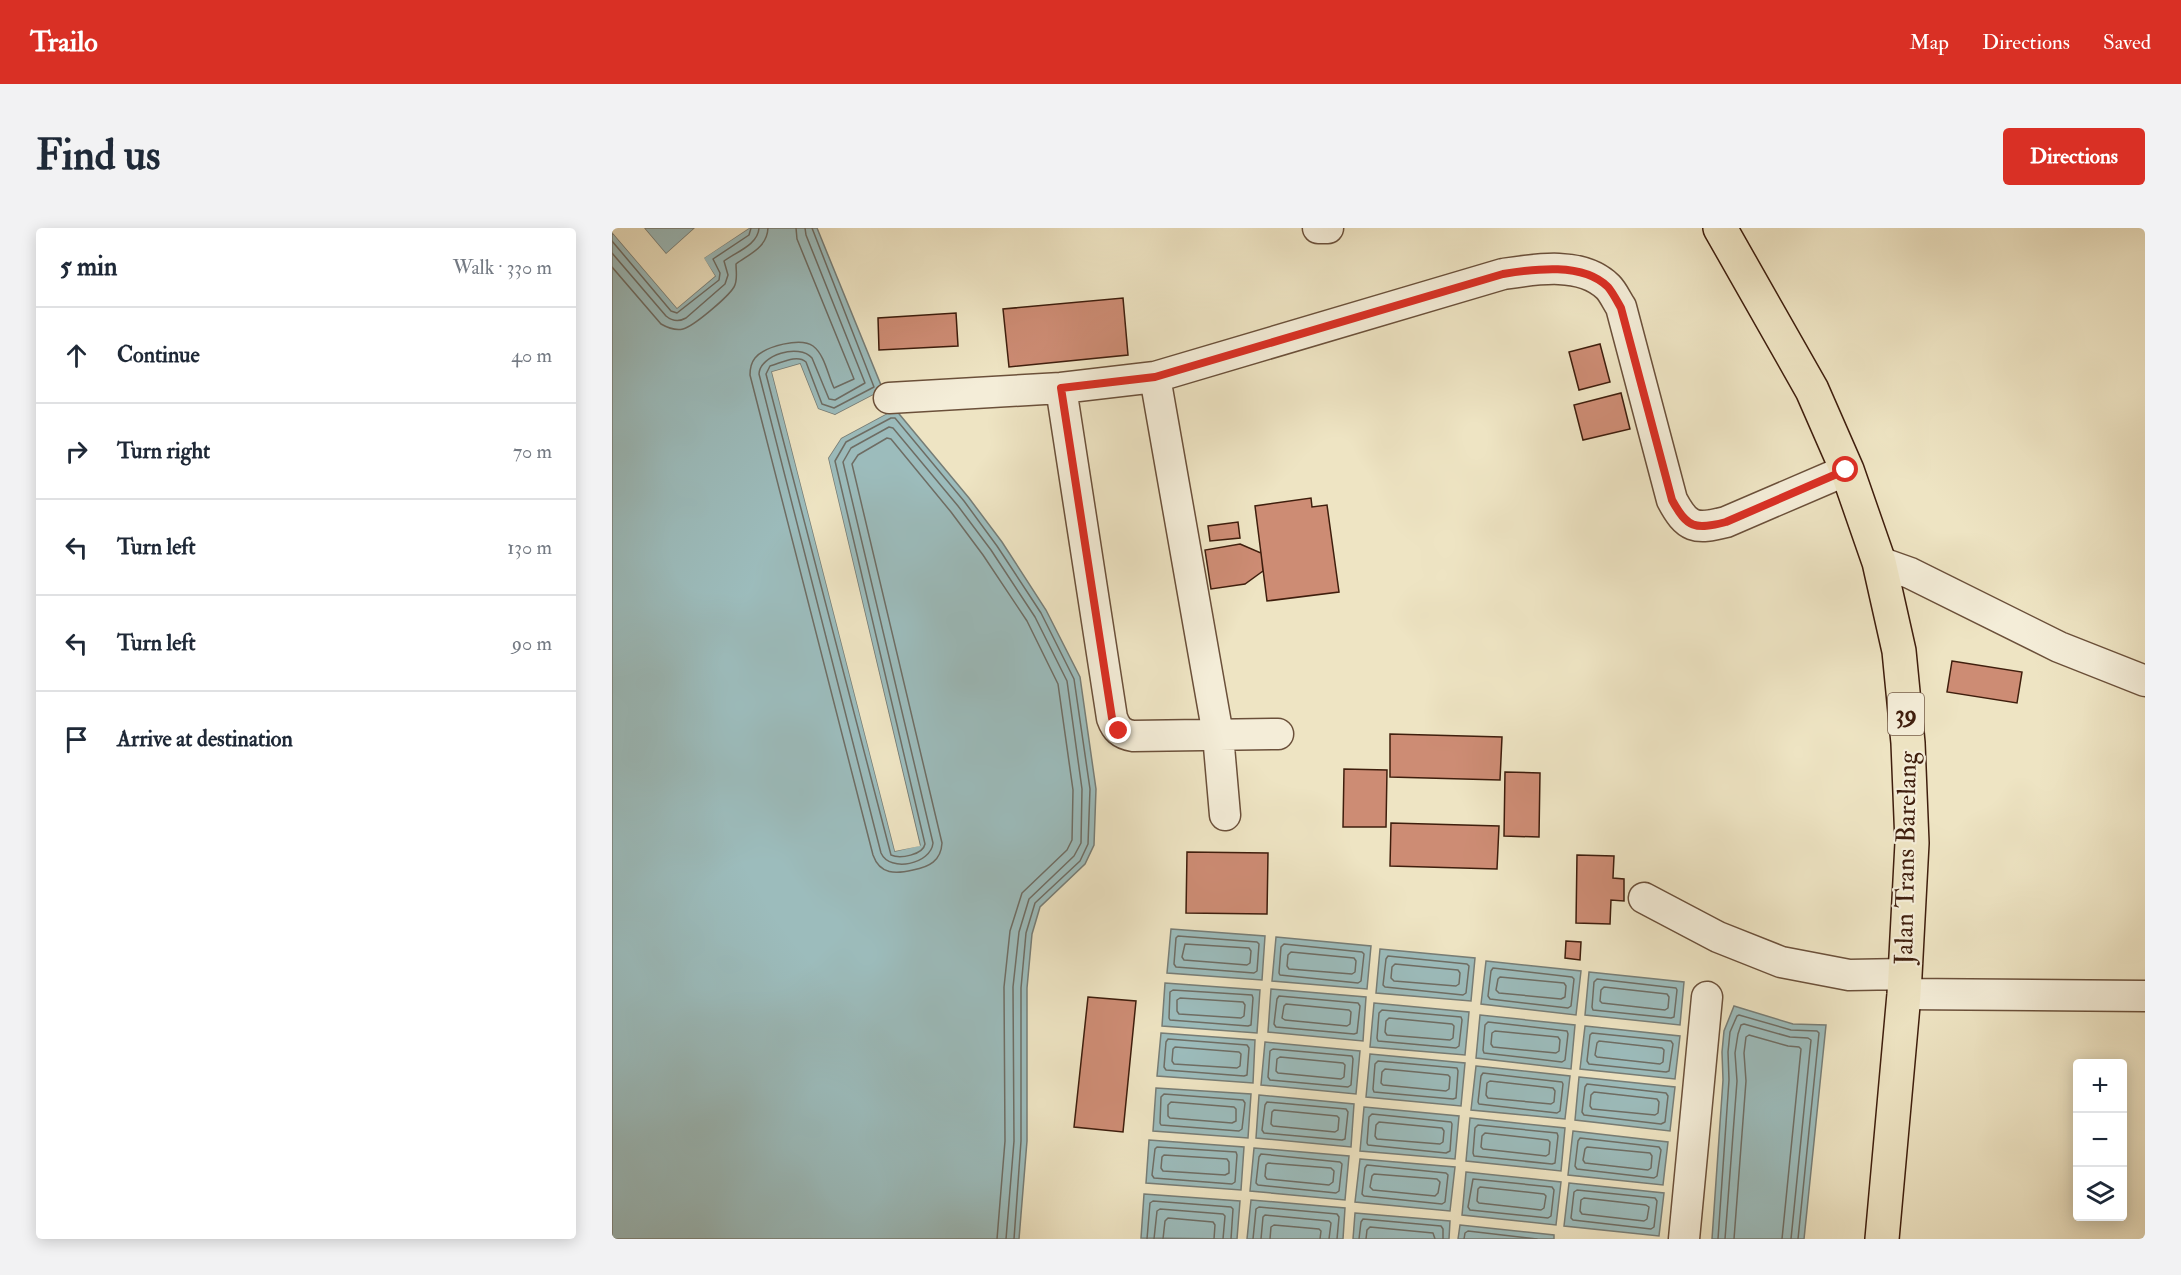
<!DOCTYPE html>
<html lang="en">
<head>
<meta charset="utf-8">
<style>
	:root { --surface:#fff; --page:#f2f2f3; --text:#1f2937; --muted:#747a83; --line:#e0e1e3; --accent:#d93025 }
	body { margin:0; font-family:"IM FELL Double Pica",serif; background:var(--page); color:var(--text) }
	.controls { position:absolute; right:18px; bottom:18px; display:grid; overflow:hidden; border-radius:6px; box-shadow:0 3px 15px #0003 }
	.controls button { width:54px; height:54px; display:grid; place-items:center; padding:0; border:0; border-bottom:2px solid var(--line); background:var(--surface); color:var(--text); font:30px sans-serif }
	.stop { position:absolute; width:18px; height:18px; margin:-14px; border:4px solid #d93025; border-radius:50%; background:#fff }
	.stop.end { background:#d93025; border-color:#fff; box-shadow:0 2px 6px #0008 }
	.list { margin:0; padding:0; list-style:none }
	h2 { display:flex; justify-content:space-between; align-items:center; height:78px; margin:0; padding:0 24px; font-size:26px }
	h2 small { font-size:20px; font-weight:400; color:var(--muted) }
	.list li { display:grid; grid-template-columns:39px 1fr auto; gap:18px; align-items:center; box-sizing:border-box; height:96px; padding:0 24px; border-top:2px solid var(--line) }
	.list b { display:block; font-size:22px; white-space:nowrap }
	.list em { font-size:20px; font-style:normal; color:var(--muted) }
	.icon { flex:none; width:33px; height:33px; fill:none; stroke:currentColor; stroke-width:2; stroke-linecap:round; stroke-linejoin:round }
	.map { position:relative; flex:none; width:1533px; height:1011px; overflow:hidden; border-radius:6px }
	header { display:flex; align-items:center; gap:36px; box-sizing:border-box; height:84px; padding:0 30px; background:var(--accent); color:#fff }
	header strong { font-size:28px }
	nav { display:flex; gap:33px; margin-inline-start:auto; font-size:21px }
	.intro { display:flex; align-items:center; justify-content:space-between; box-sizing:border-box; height:144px; padding:0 36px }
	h1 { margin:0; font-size:42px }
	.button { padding:15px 27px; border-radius:6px; background:var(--accent); color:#fff; font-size:21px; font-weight:700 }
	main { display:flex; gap:36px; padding:0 36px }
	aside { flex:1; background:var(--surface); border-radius:6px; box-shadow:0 3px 15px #0003 }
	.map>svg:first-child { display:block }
</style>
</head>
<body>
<header>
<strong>Trailo</strong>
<nav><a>Map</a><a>Directions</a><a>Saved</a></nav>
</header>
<div class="intro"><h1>Find us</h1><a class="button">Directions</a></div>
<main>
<aside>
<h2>5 min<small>Walk · 330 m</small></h2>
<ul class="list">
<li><svg class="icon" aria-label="ahead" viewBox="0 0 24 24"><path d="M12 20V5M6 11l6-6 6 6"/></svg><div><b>Continue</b></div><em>40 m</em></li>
<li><svg class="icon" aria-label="right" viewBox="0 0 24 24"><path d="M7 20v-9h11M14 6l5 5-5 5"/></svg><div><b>Turn right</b></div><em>70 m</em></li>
<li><svg class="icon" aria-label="left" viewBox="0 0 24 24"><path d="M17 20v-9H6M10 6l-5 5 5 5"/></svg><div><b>Turn left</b></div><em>130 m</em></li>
<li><svg class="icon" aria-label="left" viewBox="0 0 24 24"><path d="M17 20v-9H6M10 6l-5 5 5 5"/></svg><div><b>Turn left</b></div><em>90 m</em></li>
<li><svg class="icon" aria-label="arrive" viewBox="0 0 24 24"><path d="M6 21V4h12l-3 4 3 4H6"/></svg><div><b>Arrive at destination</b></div></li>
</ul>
</aside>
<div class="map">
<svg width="1533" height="1011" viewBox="0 0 1533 1011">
	<rect width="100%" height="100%" fill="#eee4c3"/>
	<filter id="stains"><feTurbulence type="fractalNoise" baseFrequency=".00333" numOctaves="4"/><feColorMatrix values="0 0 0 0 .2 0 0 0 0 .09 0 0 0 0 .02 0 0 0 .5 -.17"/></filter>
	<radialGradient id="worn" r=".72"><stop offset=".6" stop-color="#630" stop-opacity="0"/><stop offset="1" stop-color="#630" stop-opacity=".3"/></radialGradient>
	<path fill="#9cbcbc" stroke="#777d76" stroke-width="1.5" d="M32,0H83L54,26Z
		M137,0H205L271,162L223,187L206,181L188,136L160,144L283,623L308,617L216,230L229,210L283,181L357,270L390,314L434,382L468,449L484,561L482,617L473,636L428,679L420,706L415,760V913L407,1011H0V4L65,80L103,48L91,30Z
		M559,701L653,708L650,752L555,745Z
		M664,709L759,718L755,761L660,753Z
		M768,721L863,730L859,773L764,765Z
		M874,733L969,743L964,787L869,776Z
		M977,744L1072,754L1068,797L973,787Z
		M553,755L648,762L645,805L550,798Z
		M659,761L754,769L751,813L656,804Z
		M762,775L857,784L853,827L758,819Z
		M1122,778L1181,796L1214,797L1192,1011H1100L1111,852L1110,824L1112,803Z
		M868,787L963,797L959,841L864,830Z
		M973,798L1068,808L1063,851L968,841Z
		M549,805L643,812L641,855L545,848Z
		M653,814L748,823L744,866L649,857Z
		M758,826L853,835L849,878L754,869Z
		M864,838L958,848L953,891L859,882Z
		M967,849L1063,859L1058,903L963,892Z
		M544,860L639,866L636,910L541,903Z
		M647,867L742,876L739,919L644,910Z
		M752,879L847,888L843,931L748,923Z
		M858,890L953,900L949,943L854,933Z
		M961,903L1056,914L1051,957L956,947Z
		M537,912L632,919L629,962L534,955Z
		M642,920L737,928L733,972L638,963Z
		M748,931L843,939L838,983L743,974Z
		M854,944L949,954L944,997L850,987Z
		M957,955L1052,965L1047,1008L952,998Z
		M532,966L628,973L625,1011L529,1010Z
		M639,972L733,980L731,1011H635Z
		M743,985L838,993L837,1011H741Z
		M848,997L942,1007V1011H846Z"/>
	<path fill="#eee4c3" d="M29,0H32L54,26L83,0H86L54,29Z
		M132,0H137L92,30L103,48L65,80L0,4V1L2,2L65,75L99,47L89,32V28Z
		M188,136L206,181L223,187L271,162L273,164L222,190L204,183L186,139L163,146L285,620L304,615L213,230L228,207L281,178L283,181L229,210L216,230L308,618L283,623L160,144Z"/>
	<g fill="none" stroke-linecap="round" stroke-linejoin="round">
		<path stroke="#6e6d64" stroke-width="1.5" d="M184,0L185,11L242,151L222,160C216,148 213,127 201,118C189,109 153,118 143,130C139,135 138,141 138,147L261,627C268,647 284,646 301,642C317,639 329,633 330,615L240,236L246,227L275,210L279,211L339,284L371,327L415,393L446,456L461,562L460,612L455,622L410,665L398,703L392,759L393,913L385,1011
			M193,0L194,7L253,155L223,172L217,171L200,130C187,115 148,127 147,146L269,625C278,645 319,636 321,615L231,234L239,220L277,199L281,200L346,278L379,322L423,389L455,453L470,561L469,615L462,628L417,671L407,704L401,759L402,913L394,1011
			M200,0L262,159L222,180L210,176L194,134C185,126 169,135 158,138L154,146L279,627C288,631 311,627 313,616L223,233L234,214L279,190H283L352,273L385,318L429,385L462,451L478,561L476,616L468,633L423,675L414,705L409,760V913L402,1011
			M0,13L59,83L65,85L107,52L108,45L101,31L137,7L139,0
			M0,25L54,88C60,93 67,94 74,90L113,56L116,47L112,33C124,24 146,17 147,0
			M0,39L49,96C56,100 63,103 71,101C82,98 116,69 122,59C126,52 124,44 124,36C137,26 155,20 156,0
			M566,708L645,714L647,716L645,743L642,745L564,739L562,736L564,710Z
			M573,716L637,720L639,723L638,735L635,737L572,732L570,729Z
			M672,716L750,724L752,726L749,753L746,755L668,747L667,745L669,719Z
			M679,724L742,730L744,733L743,744L740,746L677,741L675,738L676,727Z
			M776,728L855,736L857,738L854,765L851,767L773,759L771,757L774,731Z
			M783,736L846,742L848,745L847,756L844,758L782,753L779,750L780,739Z
			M881,740L960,749L962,751L959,778L956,780L878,771L876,768L879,743Z
			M888,749L952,755L954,758L953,769L949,771L887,765L884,762L886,751Z
			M985,751L1064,760L1065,762L1062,789L1059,790L981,782L980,779L982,754Z
			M992,759L1055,766L1057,769L1056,780L1053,782L990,775L988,773L989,762Z
			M561,762L640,767L641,770L639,797L636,798L558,792L557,790L558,764Z
			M667,768L746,775L748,778L745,805L742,806L664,799L662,796L665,771Z
			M568,770L631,774L633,777L632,788L629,790L567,786L565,783V772Z
			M674,776L737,782L739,784L738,796L735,798L673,792L670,790L672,778Z
			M770,782L849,789L850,792L847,818L844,820L766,813L765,810L767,785Z
			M777,790L840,796L842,798L841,810L838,812L775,807L773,804L774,793Z
			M876,794L955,803L956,806L953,832L950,834L872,825L871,822L873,797Z
			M883,803L946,809L948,812L947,823L944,825L881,819L879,816L880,805Z
			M980,805L1059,813L1061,816L1057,843L1054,844L977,836L975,833L978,807Z
			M556,811L635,817L637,820L635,847L632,848L554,842L552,839L554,814Z
			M987,813L1050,820L1052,822L1051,834L1048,836L985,829L983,827L985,815Z
			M563,819L627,824L629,826L628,838L625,840L562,836L560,833L561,821Z
			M661,821L740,828L741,831L739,857L736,859L658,852L656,849L658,823Z
			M668,829L731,835L733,837L732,849L729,851L666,845L664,843L665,831Z
			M766,833L845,840L846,843L844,870L841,871L762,864L761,861L763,836Z
			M773,841L836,847L838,849L837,861L834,863L771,857L769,855L770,844Z
			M871,845L950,854L951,856L948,883L945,885L867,876L866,874L869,848Z
			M878,853L941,860L943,863L942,874L939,876L876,870L874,867L875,855Z
			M975,856L1054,865L1056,868L1053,894L1049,896L972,887L970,884L973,859Z
			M982,864L1045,871L1047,874L1046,885L1043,887L980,881L978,878L979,867Z
			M552,866L631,872L633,875L630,901L627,903L549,897L548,895L549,869Z
			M559,874L622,879L624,881V893L620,895L558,890L556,888V877Z
			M655,874L734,881L736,884L733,911L730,912L652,905L650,902L653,877Z
			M662,882L725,888L727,890L726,902L723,904L661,898L659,896L660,884Z
			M760,886L839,894L840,896L838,923L834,925L756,917L755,915L757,889Z
			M767,894L830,900L832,903L831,914L828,916L765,911L763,908L764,897Z
			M866,897L945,905L946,908L943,935L940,936L862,928L861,925L863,900Z
			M873,905L936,912L938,914L937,926L934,928L871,921L869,919L870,908Z
			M968,910L1047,919L1049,922L1045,948L1042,950L965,941L963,938L966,913Z
			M545,919L624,924L625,927L623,954L620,956L542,950L540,947L543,921Z
			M975,919L1038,925L1040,928L1039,940L1036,942L973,935L971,932L973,921Z
			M649,926L728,934L730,936L727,963L724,965L646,957L644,955L647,929Z
			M552,927L615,931L617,934V945L613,947L551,943L549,940L550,929Z
			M656,935L719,940L722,943L721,954L717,957L655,951L653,948L654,937Z
			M755,937L834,945L836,947L833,974L830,976L752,968L750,966L753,940Z
			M762,946L825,951L828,954L826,965L823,968L761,962L758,959L760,948Z
			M861,951L940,959L942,962L939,988L936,990L858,982L856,979Z
			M868,959L932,966L934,968L932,980L929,982L867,975L865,973L866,961Z
			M965,962L1043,970L1045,973L1042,999L1039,1001L961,992L959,990L962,964Z
			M972,970L1034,977L1037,979L1035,991L1032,993L970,986L968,983L969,972Z
			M535,1011L538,975L541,973L619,979L621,981L619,1011
			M542,1011L545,983L548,981L611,986L613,988L611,1011
			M551,1011L553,993L556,990L601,994L603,997L602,1011
			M641,1011L644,981L647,979L725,986L727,989L725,1011
			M649,1011L651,989L653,987L717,993L719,995L717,1011
			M658,1011L659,999L662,997L707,1001L709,1003L708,1011
			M747,1011L749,994L751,991L829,998L831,1001V1011
			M754,1011L755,1002L758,999L821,1005L823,1011
			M852,1011L853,1005L856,1003L925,1011
			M1106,1011L1117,852L1116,824L1118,804L1125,788L1127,787L1179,802L1205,803L1207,805L1186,1011
			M1113,1011L1125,853L1123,825L1126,806L1129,797L1132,796L1178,809L1196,810L1199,812L1179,1011
			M1122,1011L1134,853L1132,825L1134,809L1137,807L1176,818L1187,819L1189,821L1170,1011"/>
	</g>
	<path fill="#cd8c74" stroke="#3f1e0d" stroke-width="1.5" d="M511,70L516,127L397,139L391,81Z
		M344,85L346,118L267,122L266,90Z
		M988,116L998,154L967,162L957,124Z
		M1009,165L1018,201L971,212L962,177Z
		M699,270L700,279L715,277L727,364L655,373L643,278Z
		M626,294L628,310L598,313L596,298Z
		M628,316L649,325L651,343L633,356L599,361L593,322Z
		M1340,433L1410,444L1405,475L1335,464Z
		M778,506L890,509L888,552L778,549Z
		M732,541L775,542L774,599H731Z
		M893,544L928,545L927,609L892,608Z
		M779,595L887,598L885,641L778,638Z
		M575,624L656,625L655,686L574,685Z
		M965,627L1002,628L1001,650L1012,651V673L999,672L998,696L964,695Z
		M954,713L969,714L968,732L953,730Z
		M476,769L524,773L511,904L462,899Z"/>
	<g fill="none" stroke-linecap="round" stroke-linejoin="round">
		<g stroke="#6b503a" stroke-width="33">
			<path id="minor" d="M706,0H716
				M543,149L606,507L613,587
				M277,170L449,160
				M1267,334L1298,345L1447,419L1533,453
				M666,506L521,508C509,506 504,501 500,490L449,160L543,149L891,46C923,41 970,33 996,59C1001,64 1005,73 1009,79L1060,272C1075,300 1083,302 1114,294L1235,242
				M1032,670L1106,709L1169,734L1237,747L1293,746
				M1292,766L1533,768
				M1072,1011L1095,769"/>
		</g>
		<g stroke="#3f1e0d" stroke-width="36">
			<path id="highway" d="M1108,0L1200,162L1235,242L1267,334L1287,423L1296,515L1300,615L1292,766L1270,1011"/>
		</g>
		<use href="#minor" stroke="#f4edd8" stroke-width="30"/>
		<use href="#highway" stroke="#eee4c3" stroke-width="33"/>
	</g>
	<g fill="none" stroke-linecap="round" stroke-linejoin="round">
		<path stroke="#d93025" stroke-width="8" d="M507,503L500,490L449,160L543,149L891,46C922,41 971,34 996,59C1001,65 1005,73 1009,80L1060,272C1075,300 1083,302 1114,294L1234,242"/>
	</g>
	<g text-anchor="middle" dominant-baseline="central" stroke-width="4.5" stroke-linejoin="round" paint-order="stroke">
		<rect fill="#f4edd8" stroke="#755c4a" stroke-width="1.5" x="1276" y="465" width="36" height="42" rx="4.5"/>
		<g font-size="24" font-weight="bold" fill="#3f1e0d">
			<text x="1294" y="486">39</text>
		</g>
		<g font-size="26" fill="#3f1e0d" stroke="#f4edd8">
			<text transform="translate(1294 630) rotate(-89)">Jalan Trans Barelang</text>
		</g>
	</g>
	<rect width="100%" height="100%" filter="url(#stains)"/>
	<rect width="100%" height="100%" fill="url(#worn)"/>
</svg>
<div class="controls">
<button>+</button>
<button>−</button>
<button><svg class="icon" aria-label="layers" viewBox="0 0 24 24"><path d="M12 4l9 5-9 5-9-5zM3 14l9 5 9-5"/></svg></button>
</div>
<div class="stop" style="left:1234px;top:242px"></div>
<div class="stop end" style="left:507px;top:503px"></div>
</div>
</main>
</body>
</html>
